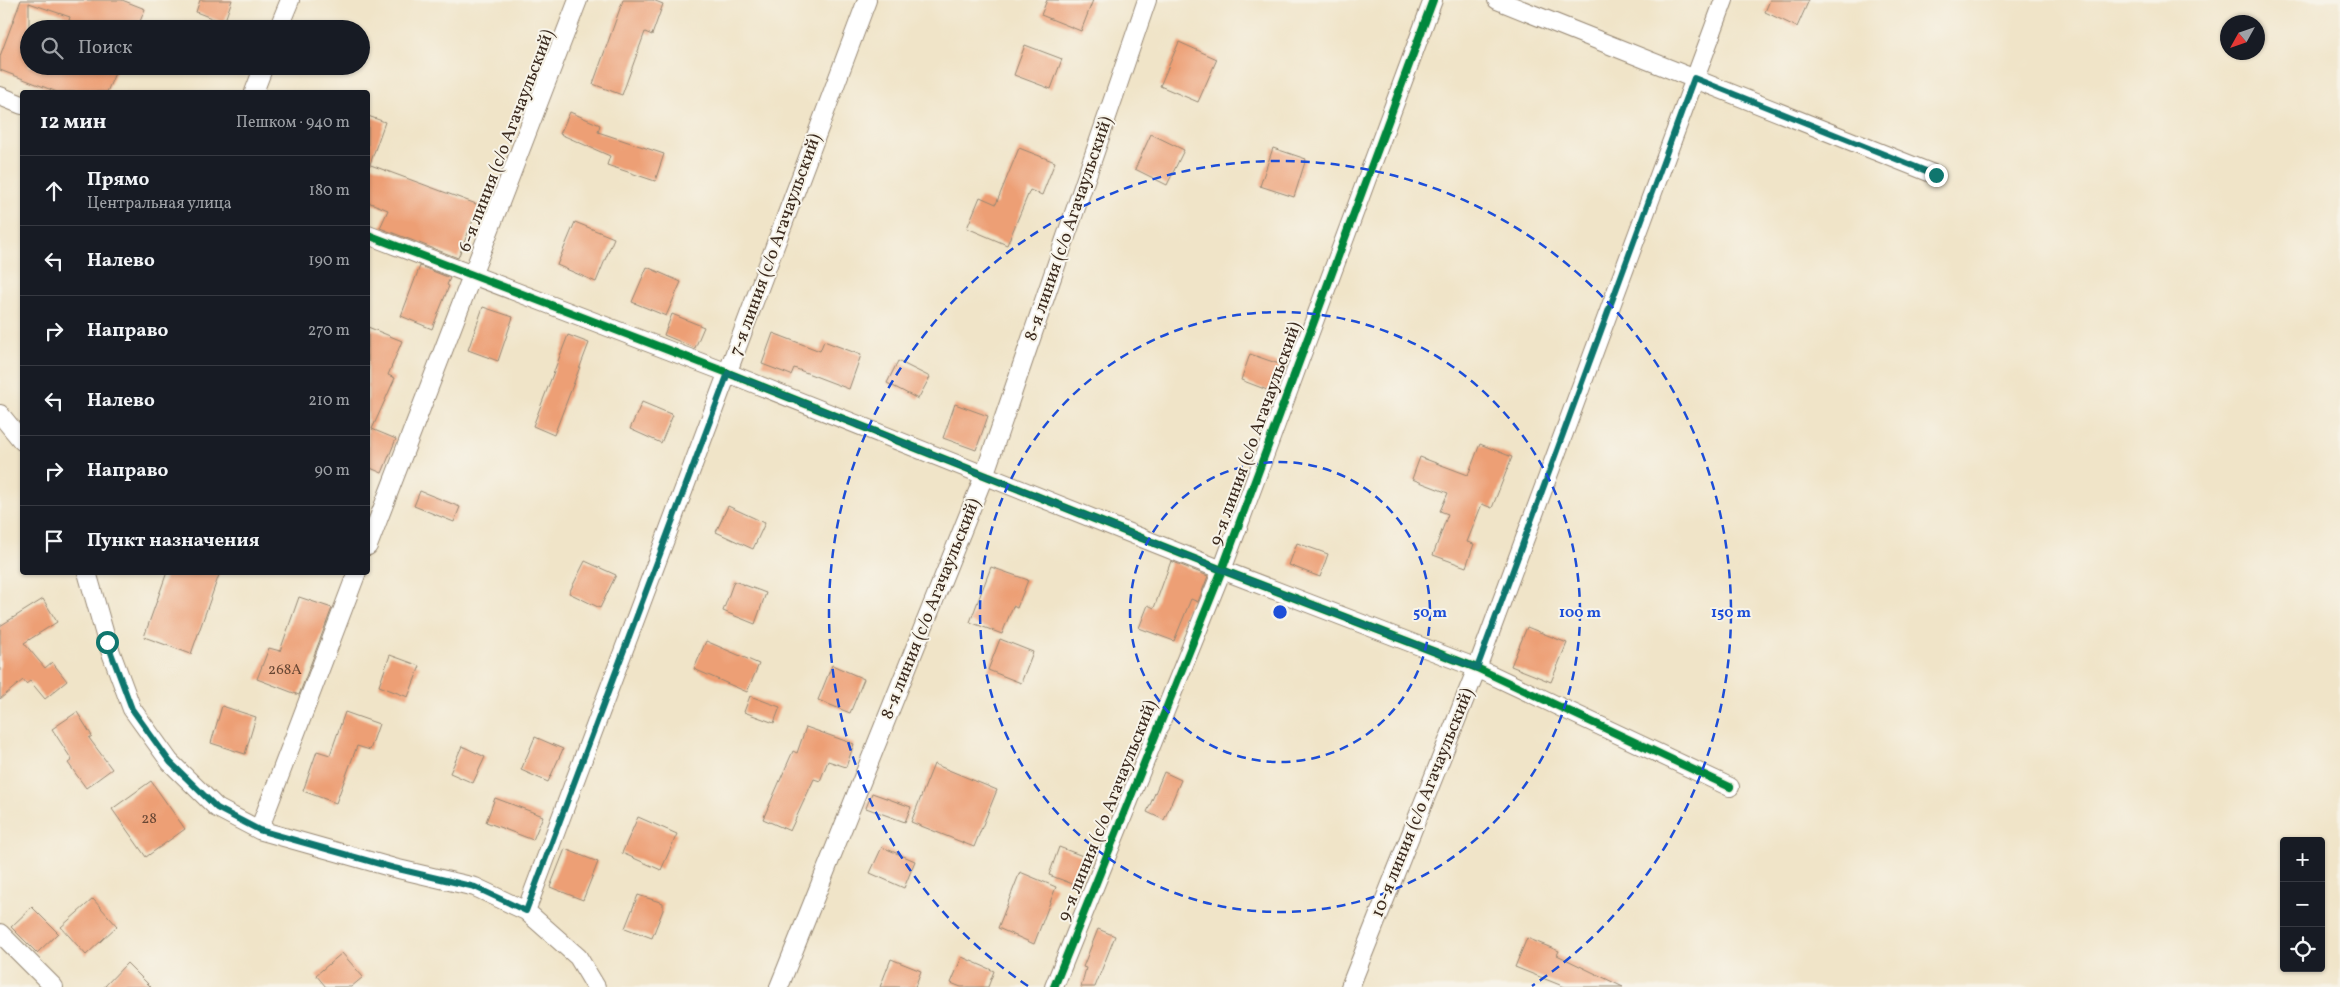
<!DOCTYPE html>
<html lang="ru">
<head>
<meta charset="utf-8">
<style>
	:root { --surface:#171b24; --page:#20242c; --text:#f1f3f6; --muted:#9ea1a6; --line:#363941 }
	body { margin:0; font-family:Vollkorn,serif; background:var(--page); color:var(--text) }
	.controls { position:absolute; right:15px; bottom:15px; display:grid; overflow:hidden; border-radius:5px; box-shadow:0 1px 4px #0004 }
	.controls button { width:45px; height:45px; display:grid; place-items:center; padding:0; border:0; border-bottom:1px solid var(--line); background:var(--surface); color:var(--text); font:25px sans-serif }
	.compass { position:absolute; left:2220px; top:15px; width:45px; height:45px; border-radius:50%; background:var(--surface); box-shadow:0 1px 4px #0004; rotate:230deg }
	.stop { position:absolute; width:15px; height:15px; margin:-11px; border:4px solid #0f766e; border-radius:50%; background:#fff }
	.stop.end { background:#0f766e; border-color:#fff; box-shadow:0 1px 5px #0008 }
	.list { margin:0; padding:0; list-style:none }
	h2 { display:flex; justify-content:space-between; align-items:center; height:65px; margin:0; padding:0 20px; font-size:21px }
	h2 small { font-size:16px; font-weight:400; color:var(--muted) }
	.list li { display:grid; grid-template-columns:32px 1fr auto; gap:15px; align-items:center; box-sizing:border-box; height:70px; padding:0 20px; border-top:1px solid var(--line) }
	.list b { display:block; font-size:19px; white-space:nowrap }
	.list p { margin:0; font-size:16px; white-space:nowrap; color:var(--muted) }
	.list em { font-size:16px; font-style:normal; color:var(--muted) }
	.icon { flex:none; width:28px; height:28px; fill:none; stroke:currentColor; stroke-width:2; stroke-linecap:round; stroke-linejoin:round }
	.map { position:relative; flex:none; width:2340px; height:987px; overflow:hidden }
	.search { position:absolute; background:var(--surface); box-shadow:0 1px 4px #0004; left:20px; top:20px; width:350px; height:55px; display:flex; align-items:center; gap:12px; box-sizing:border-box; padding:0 18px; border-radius:28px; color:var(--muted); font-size:19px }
	.panel { position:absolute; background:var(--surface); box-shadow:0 1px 4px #0004; left:20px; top:90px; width:350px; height:485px; border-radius:5px }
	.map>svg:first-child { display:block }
</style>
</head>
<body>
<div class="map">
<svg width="2340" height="987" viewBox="0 0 2340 987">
	<rect width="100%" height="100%" fill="#f7f3e8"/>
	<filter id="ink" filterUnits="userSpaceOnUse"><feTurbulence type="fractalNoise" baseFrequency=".02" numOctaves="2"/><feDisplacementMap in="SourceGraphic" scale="10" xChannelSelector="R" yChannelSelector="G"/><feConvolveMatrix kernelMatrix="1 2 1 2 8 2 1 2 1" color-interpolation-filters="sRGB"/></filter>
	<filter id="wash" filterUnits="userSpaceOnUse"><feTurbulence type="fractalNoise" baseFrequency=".0096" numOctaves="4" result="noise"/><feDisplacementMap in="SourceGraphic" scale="20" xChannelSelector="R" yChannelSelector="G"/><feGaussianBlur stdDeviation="1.12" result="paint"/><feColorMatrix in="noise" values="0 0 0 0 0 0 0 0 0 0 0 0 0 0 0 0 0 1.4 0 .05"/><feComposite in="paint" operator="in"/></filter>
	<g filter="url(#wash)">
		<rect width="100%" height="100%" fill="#f0e4c8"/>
		<g id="blocks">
			<path fill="#ed9f75" d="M21,0H122L145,9L137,29H89L69,20L70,17L29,3V66H118L107,92H57L0,70V56Z
				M200,0H232L224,23L196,12Z
				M623,0H653L663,4L652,35L645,32L622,95L593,84Z
				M1047,0H1093L1081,31L1041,15Z
				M1770,0H1809L1797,27L1765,12Z
				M1179,42L1217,59L1198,102L1160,86Z
				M1025,45L1062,59L1051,89L1014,75Z
				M570,112L600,125L598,132L664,154L655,181L607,165L610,156L560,134Z
				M368,116L385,122L370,164H368Z
				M1151,134L1184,150L1167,185L1135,169Z
				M1019,148L1055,162L1042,195L1030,190L1007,245L967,228L980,197L996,204Z
				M1273,148L1306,159L1294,197L1260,186Z
				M368,164L479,205L458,258L380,228L388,210L368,202Z
				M575,222L614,238L596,282L557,265Z
				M420,266L450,278L447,285L449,286L432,329L401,316Z
				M647,267L681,282L666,316L632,302Z
				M483,307L513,317L498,361L468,350Z
				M672,314L704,327L695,348L664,335Z
				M368,327L402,341L388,375L395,378L372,429L396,439L382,473L368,467Z
				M773,333L820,351L824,341L861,355L849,389L794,368L791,375L762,364Z
				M568,335L589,343L554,435L533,426Z
				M1250,354L1285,366L1275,393L1241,380Z
				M898,361L930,377L918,399L887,383Z
				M642,402L673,415L661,443L630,429Z
				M955,404L988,416L976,450L943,438Z
				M1480,444L1512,457L1492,508L1482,504L1467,542L1474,544L1466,567L1433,555L1448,514L1440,511L1448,493L1412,479L1420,457L1468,475Z
				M420,491L460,507L454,522L414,506Z
				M728,506L765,523L753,549L716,532Z
				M1297,543L1328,554L1320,577L1289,565Z
				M585,561L616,575L600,608L569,593Z
				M1171,561L1208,576L1198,602L1191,599L1174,641L1139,628L1148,605L1154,608Z
				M991,567L1028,580L1017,608L1013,606L1002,634L970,622Z
				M167,572H220L191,654L144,637Z
				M734,581L766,593L755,624L723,611Z
				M299,597L332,608L299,695L257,679L269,648L280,651Z
				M43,599L57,622L24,643L45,668L52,662L67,681L45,699L30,681L26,684L23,680L0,699V626Z
				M1527,627L1567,643L1551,682L1511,666Z
				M1000,639L1033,652L1021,683L988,670Z
				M706,641L759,664L747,692L694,669Z
				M390,655L420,666L408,697L379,686Z
				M832,665L864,679L850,713L818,700Z
				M750,696L780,707L774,723L744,712Z
				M222,706L256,717L245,754L211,743Z
				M77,712L92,736L89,738L112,769L86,788L68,763L72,760L52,729Z
				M345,712L379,724L370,750L357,746L336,803L303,791L317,751L330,755Z
				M806,727L854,744L846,767L828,761L820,781L814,779L790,831L763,819L793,751L797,753Z
				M535,737L563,749L548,782L521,770Z
				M462,746L485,757L473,783L450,773Z
				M934,764L997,790L974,847L911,822Z
				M1164,772L1181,780L1164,820L1147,812Z
				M151,781L185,829L146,857L112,809Z
				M872,793L911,807L905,822L866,808Z
				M495,798L543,816L533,840L486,822Z
				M638,817L677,834L661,870L622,853Z
				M882,847L915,861L904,888L870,873Z
				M1059,847L1088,858L1078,886L1049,875Z
				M565,849L598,862L583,900L550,887Z
				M1020,872L1056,887L1034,944L998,928Z
				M638,895L663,903V910L652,938L625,928Z
				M93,899L117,926L86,955L61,927Z
				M32,907L58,933L37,953L11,927Z
				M1098,929L1115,936L1095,987H1081L1086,968L1083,967Z
				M1527,938L1559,951L1557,955L1623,987H1565L1515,967Z
				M342,953L363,977L351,987H326L316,975Z
				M962,957L994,971L988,987H961L951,983Z
				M891,959L921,971L915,987H880Z
				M127,963L151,987H104Z"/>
		</g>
	</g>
	<g filter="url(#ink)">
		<use href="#blocks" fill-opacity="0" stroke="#968773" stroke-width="1"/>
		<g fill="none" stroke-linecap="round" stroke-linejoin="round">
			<g stroke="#968773" stroke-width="20">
				<path id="minor" d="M1497,0L1936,175
					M278,29L290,0
					M254,92L264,66
					M0,96L22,105
					M368,235L728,373L1222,570L1477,668L1730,787
					M0,414L22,441
					M368,546L578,0
					M87,572L107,642L132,709L170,762L217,808L259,830L394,868L475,887L526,911L578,957L596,987
					M259,830L357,572
					M526,911L867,0
					M0,933L54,987
					M779,987L984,476L1147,0
					M1054,987L1222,570L1433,0
					M1350,987L1477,668L1724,0"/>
			</g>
			<use href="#minor" stroke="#fff" stroke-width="18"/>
			<g stroke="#f7f3e8" stroke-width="11">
				<path id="cycleway" d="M368,235L728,373L1222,570L1477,668L1730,787
					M1054,987L1222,570L1433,0"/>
			</g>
			<use href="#cycleway" stroke="#00873e" stroke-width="8"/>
		</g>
	</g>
	<g fill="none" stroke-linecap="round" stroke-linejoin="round" filter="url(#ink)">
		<path stroke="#0f766e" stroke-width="6" d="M107,642L132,709L170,762L217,808L259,830L394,868L475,887L526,911L728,373L1222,570L1477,668L1694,78L1936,175"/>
	</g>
	<g fill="none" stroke="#1d4ed8" stroke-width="2.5" stroke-dasharray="9 6">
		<circle cx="1280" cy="612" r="150"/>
		<circle cx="1280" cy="612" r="300"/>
		<path d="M1028 986A451 451 0 1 1 1532 986"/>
	</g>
	<g text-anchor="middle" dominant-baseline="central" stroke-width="4" stroke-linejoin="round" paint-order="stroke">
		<g font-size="15" fill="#684734">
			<text x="285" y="670">268А</text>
			<text x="149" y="819">28</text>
		</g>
		<g font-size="18" fill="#3b2a1e" stroke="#f7f3e8">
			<text transform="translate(507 141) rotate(-69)">6-я линия (с/о Агачаульский)</text>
			<text transform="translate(1069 229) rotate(-71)">8-я линия (с/о Агачаульский)</text>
			<text transform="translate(776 245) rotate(-70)">7-я линия (с/о Агачаульский)</text>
			<text transform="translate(1256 434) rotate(-70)">9-я линия (с/о Агачаульский)</text>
			<text transform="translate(931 609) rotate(-68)">8-я линия (с/о Агачаульский)</text>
			<text transform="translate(1423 803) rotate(-68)">10-я линия (с/о Агачаульский)</text>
			<text transform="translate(1108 811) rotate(-68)">9-я линия (с/о Агачаульский)</text>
		</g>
	</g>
	<circle cx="1280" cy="612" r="8" fill="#1d4ed8" stroke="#f7f3e8" stroke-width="2.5"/>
	<g font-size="15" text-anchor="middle" font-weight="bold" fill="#1d4ed8" stroke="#f7f3e8" stroke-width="4" stroke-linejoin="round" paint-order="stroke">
		<text x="1430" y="617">50 m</text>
		<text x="1580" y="617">100 m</text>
		<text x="1731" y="617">150 m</text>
	</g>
</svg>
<div class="controls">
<button>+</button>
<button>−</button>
<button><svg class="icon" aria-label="locate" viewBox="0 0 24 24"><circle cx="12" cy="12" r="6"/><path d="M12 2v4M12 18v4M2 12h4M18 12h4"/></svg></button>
</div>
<svg class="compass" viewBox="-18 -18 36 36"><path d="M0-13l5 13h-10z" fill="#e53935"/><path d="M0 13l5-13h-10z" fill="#9ea1a6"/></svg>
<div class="stop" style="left:107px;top:642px"></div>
<div class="stop end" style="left:1936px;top:175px"></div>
<div class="search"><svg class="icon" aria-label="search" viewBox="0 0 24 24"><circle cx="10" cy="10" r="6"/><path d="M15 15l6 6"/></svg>Поиск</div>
<section class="panel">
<h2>12 мин<small>Пешком · 940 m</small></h2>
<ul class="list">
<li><svg class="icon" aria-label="ahead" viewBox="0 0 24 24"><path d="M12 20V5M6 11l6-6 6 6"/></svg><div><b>Прямо</b><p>Центральная улица</p></div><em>180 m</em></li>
<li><svg class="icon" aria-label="left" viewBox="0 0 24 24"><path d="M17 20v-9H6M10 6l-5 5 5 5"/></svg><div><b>Налево</b></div><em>190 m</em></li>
<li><svg class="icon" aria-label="right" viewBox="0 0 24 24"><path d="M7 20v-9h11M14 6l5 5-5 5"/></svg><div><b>Направо</b></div><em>270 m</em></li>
<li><svg class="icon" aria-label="left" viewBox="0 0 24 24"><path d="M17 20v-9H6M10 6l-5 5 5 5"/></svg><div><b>Налево</b></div><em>210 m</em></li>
<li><svg class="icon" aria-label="right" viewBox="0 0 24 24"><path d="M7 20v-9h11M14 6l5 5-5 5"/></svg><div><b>Направо</b></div><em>90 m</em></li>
<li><svg class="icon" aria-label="arrive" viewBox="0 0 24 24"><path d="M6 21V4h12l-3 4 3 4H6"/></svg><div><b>Пункт назначения</b></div></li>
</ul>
</section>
</div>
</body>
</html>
